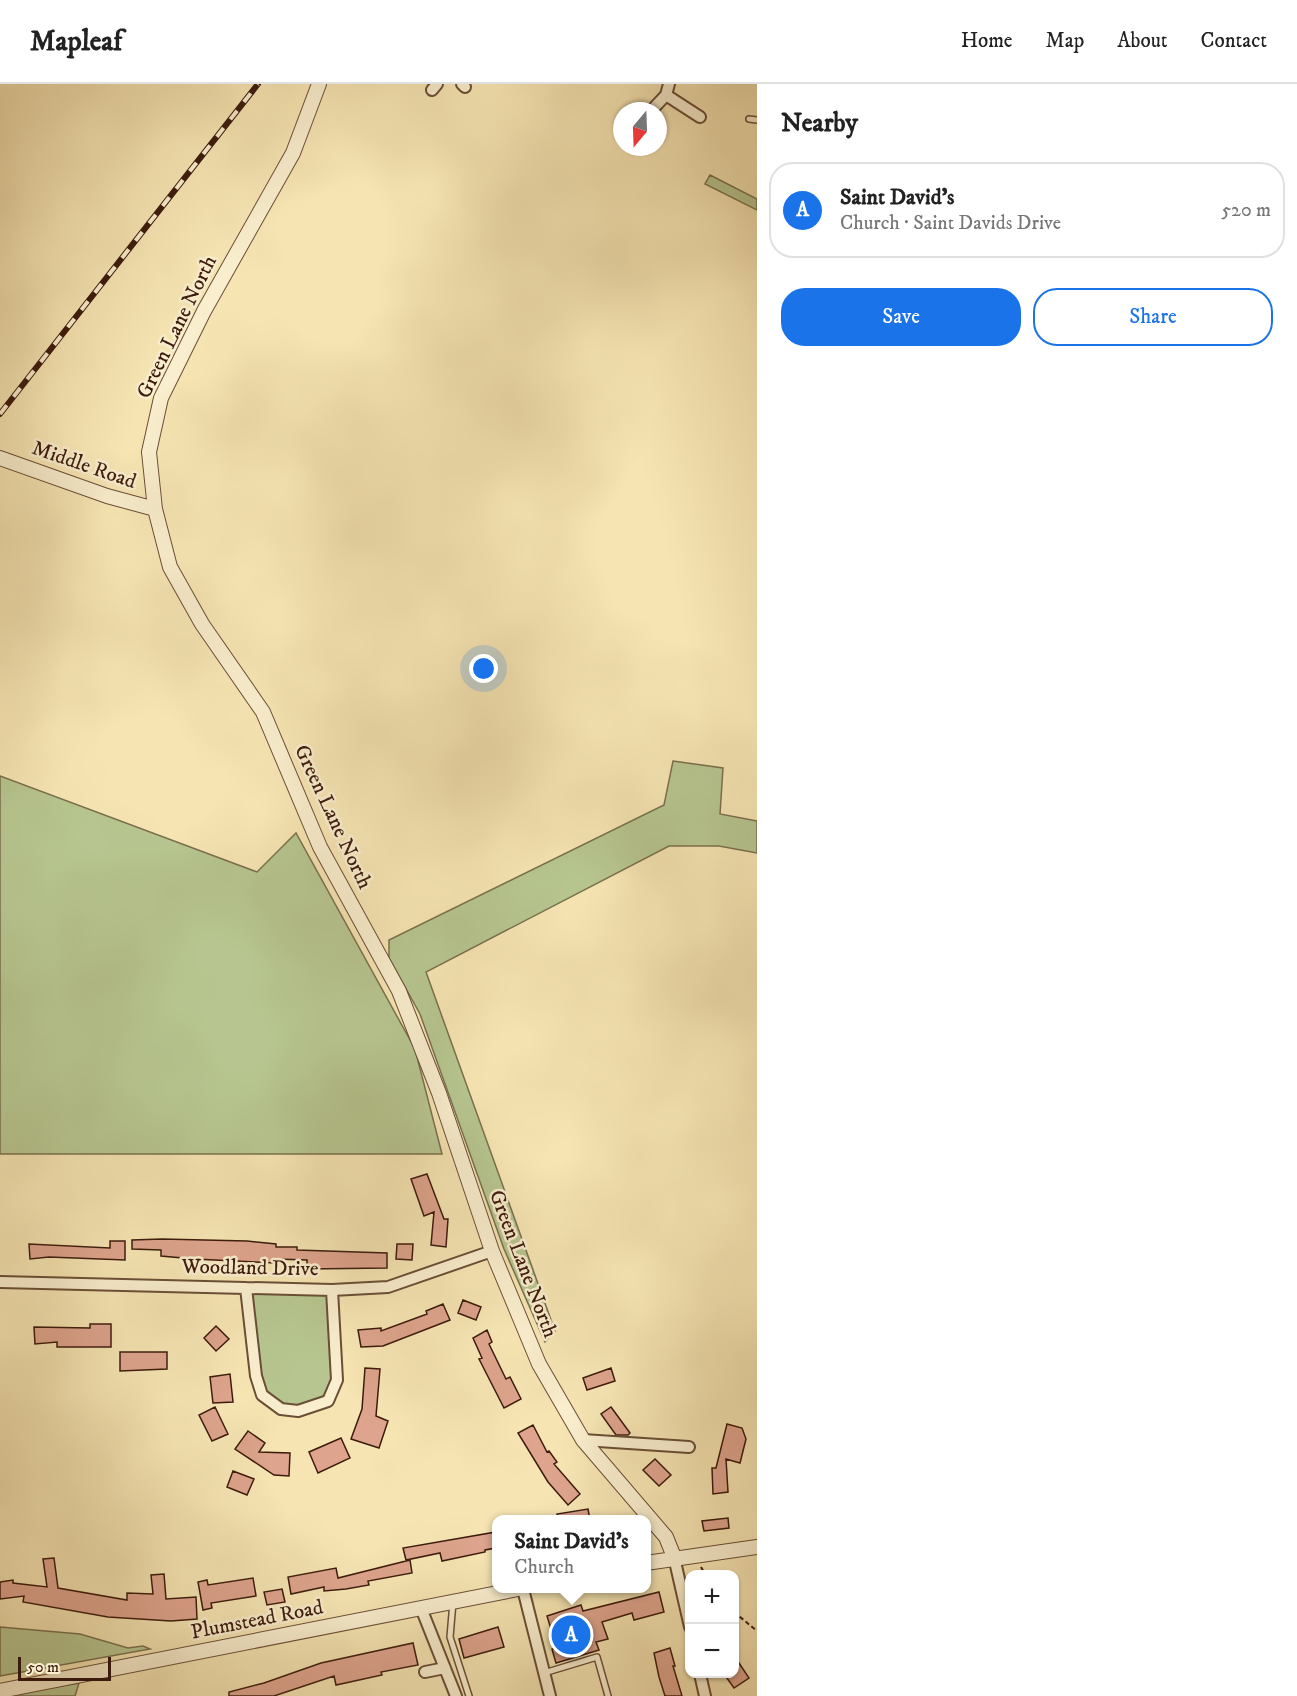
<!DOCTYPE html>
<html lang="en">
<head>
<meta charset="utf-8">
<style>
	:root { --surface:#fff; --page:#f6f6f6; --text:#222; --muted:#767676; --line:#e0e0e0; --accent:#1a73e8 }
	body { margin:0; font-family:"IM FELL DW Pica",serif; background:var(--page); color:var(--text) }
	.controls { position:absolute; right:18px; bottom:18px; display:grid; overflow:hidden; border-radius:12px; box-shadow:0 2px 4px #0004 }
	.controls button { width:54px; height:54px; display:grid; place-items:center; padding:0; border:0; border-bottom:2px solid var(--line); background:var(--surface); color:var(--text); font:30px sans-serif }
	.compass { position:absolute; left:613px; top:18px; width:54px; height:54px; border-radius:50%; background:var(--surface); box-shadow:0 2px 4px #0004; rotate:199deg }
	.scale { position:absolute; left:18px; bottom:15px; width:93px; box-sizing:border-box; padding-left:6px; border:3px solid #3c1b0d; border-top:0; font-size:16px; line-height:21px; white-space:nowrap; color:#3c1b0d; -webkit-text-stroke:4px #f9eece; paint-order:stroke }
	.you { position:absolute; left:484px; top:585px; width:21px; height:21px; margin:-15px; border:4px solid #fff; border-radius:50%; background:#1a73e8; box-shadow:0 0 0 9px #1a73e833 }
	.badge { display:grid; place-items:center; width:39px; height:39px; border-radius:50%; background:var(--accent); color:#fff; font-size:20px; font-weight:700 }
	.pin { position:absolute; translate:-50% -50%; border:3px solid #fff; box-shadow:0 2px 6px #0006 }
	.popup { position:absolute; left:492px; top:1431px; width:159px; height:78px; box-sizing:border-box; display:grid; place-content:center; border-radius:12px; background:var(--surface); filter:drop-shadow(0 2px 4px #0005); font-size:20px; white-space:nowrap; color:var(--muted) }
	.popup b { font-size:22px; color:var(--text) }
	.popup::after { content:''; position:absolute; left:50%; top:100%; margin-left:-12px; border:12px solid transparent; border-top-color:var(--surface) }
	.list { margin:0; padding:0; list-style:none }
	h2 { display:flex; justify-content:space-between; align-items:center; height:78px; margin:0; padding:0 24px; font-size:26px }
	h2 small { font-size:20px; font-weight:400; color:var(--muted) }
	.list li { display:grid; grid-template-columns:39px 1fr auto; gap:18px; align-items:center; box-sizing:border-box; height:96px; margin:0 12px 12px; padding:0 12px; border:2px solid var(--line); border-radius:24px }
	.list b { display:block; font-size:22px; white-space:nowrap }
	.list p { margin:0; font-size:20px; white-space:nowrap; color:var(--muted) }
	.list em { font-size:20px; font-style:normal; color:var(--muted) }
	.actions { display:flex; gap:12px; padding:18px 24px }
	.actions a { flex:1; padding:14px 0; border:2px solid var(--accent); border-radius:24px; text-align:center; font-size:21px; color:var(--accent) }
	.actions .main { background:var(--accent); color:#fff }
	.map { position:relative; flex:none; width:757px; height:1612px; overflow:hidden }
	header { display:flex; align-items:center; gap:36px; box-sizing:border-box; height:84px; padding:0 30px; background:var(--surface); border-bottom:2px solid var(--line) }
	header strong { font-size:28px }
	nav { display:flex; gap:33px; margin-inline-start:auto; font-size:21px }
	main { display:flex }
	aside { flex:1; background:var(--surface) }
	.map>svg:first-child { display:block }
</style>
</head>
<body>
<header>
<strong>Mapleaf</strong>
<nav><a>Home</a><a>Map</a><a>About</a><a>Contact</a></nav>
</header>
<main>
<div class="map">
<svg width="757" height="1612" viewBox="0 0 757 1612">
	<rect width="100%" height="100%" fill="#f6e5b3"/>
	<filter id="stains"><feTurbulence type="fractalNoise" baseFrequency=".00333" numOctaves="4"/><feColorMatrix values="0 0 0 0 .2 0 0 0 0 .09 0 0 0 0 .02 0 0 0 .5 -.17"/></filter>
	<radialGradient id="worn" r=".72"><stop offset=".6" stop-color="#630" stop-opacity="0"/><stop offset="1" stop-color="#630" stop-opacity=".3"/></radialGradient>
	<path fill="#b7c690" stroke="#7a704e" stroke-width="1.5" d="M710,91L757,115V126L705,100Z
		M673,677L723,684L720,730L757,737V769L719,762H669L426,888L555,1247L545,1258L504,1165L420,930L389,874V856L664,721Z
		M0,692L257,788L296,749L415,965L442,1070H0Z
		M246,1204L332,1206L337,1296L328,1317L298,1327L262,1311Z
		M0,1543L80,1550L128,1564L143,1562L150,1565L0,1592Z
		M79,1599L75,1612H1Z"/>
	<path fill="#dea48d" stroke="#3c1b0d" stroke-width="1.5" d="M427,1090L444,1135H448L446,1163L431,1161L434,1128L424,1132L411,1095Z
		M162,1155L247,1157L276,1160V1163H297V1166L387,1169V1184L307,1185V1176L275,1175V1179L194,1175L161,1172V1166L132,1165V1156Z
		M110,1157H125V1176L49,1173L30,1175L29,1160L110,1164Z
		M397,1160H413L412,1176L396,1175Z
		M463,1216L481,1223L476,1236L458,1229Z
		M443,1220L450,1236L383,1262L361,1263L358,1246L381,1244V1247L427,1230L426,1227Z
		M90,1240H111V1263H57V1258L35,1260L34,1243L90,1244Z
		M216,1242L229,1255L216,1267L204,1254Z
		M487,1246L492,1258L489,1260L506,1295L510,1293L521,1315L504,1324L479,1275L482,1274L473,1254Z
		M120,1268H167V1285L120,1287Z
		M365,1284L380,1285L376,1332L388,1337L379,1364L351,1355L362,1325Z
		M611,1284L615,1297L587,1306L583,1294Z
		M230,1290L233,1318L213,1319L210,1293Z
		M215,1323L228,1350L212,1357L199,1331Z
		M611,1323L630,1349L628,1351H616L601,1330Z
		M727,1340L742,1344L746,1355L740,1379L726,1375L728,1408L713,1410L712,1384H716Z
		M533,1341L547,1368L549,1367L557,1378L554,1380L580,1410L568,1421L548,1398L518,1349Z
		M248,1347L265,1359L259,1368L290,1369L289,1392L274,1391L235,1365Z
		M341,1354L350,1374L318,1389L309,1368Z
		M655,1375L671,1391L659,1402L643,1386Z
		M233,1387L254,1395L247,1411L227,1403Z
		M588,1425L590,1436H558L557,1430Z
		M728,1434L729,1444L704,1447L702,1437Z
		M496,1448V1464L485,1466V1468L442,1477L440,1469L406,1476L403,1464Z
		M54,1474L58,1504L127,1516V1509L153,1510L151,1491L164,1490L166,1515L196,1513L197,1535L171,1537L108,1533L23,1518L24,1512L0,1515V1498L13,1496V1499L47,1503L43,1475Z
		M410,1476L412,1489L368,1497L369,1501L346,1505L324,1507V1503L291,1510L288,1493L336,1484L338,1494Z
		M253,1494L256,1512L211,1519L212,1524L203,1526L198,1498L207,1496L208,1501Z
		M282,1505L285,1518L267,1521L264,1508Z
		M659,1508L664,1528L634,1536L632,1529L602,1538L608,1555L596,1558L599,1566L556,1579L552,1565L557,1564L547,1532L581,1521L583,1527Z
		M498,1543L504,1563L464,1574L459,1555Z
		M413,1559L418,1581L381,1588L382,1591L336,1601L334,1592L274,1612H229V1608L264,1599L321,1579Z
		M670,1564L675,1582H673L682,1612H665L659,1593L654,1569Z
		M735,1573L749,1594L734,1604L724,1590H735Z"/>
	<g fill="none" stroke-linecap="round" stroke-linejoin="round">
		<g stroke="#6a4e36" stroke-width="8">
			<path id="service" d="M749,35L757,36
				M453,1518L450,1553L469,1612
				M544,1589L597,1573L608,1612"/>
		</g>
		<g stroke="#6a4e36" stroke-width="14">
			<path id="minor" d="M462,0L465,3
				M432,6L437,0
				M666,11L700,33
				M651,27L666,11L669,0
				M0,1198L332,1206L388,1203L492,1167
				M246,1204L256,1292L262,1311L281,1325L298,1327L328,1317L337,1296L332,1206
				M583,1356L689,1363
				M674,1473L690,1543
				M523,1505L550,1612
				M421,1524L456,1612
				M425,1588L445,1584
				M700,1590L705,1612"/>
		</g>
		<g stroke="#6a4e36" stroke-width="16">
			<path id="tertiary" d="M319,0L293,69L204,227L161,314L149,368L155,425L170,483L202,540L263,628L320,763L399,907L439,1009L492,1167L539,1280L583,1356L666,1453L674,1473
				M0,374L107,412L155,425
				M646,1479L757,1463
				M0,1607L523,1504"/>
		</g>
		<path stroke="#3c1b0d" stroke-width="2" stroke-dasharray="4.5 3" stroke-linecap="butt" d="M701,1483L705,1490
			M734,1528L757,1547"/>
		<use href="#service" stroke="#f9eece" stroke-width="5"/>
		<use href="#minor" stroke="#f9eece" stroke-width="10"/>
		<use href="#tertiary" stroke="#f9eece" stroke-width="14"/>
		<g stroke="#3c1b0d" stroke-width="6">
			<path id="rail" d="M0,330L258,0"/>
		</g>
		<use href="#rail" stroke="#f9eece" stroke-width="4" stroke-dasharray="11" stroke-linecap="butt"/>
	</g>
	<g text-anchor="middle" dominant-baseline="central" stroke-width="5" stroke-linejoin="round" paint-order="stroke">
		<g font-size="21" fill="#3c1b0d" stroke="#f9eece">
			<text transform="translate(177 243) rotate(-64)">Green Lane North</text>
			<text transform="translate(84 381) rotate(19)">Middle Road</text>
			<text transform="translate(333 733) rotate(65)">Green Lane North</text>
			<text transform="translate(523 1180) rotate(69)">Green Lane North</text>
			<text transform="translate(250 1184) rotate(1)">Woodland Drive</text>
			<text transform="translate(257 1536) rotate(-11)">Plumstead Road</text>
		</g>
	</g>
	<rect width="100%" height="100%" filter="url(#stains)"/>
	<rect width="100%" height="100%" fill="url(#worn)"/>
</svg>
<div class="controls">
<button>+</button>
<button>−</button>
</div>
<svg class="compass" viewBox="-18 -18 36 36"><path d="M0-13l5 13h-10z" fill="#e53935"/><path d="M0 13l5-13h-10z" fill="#767676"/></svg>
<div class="scale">50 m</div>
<div class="you"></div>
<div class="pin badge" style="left:571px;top:1551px">A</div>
<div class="popup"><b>Saint David's</b>Church</div>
</div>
<aside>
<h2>Nearby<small></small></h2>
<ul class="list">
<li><span class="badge">A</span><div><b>Saint David's</b><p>Church · Saint Davids Drive</p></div><em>520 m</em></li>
</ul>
<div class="actions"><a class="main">Save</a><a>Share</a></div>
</aside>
</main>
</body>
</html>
